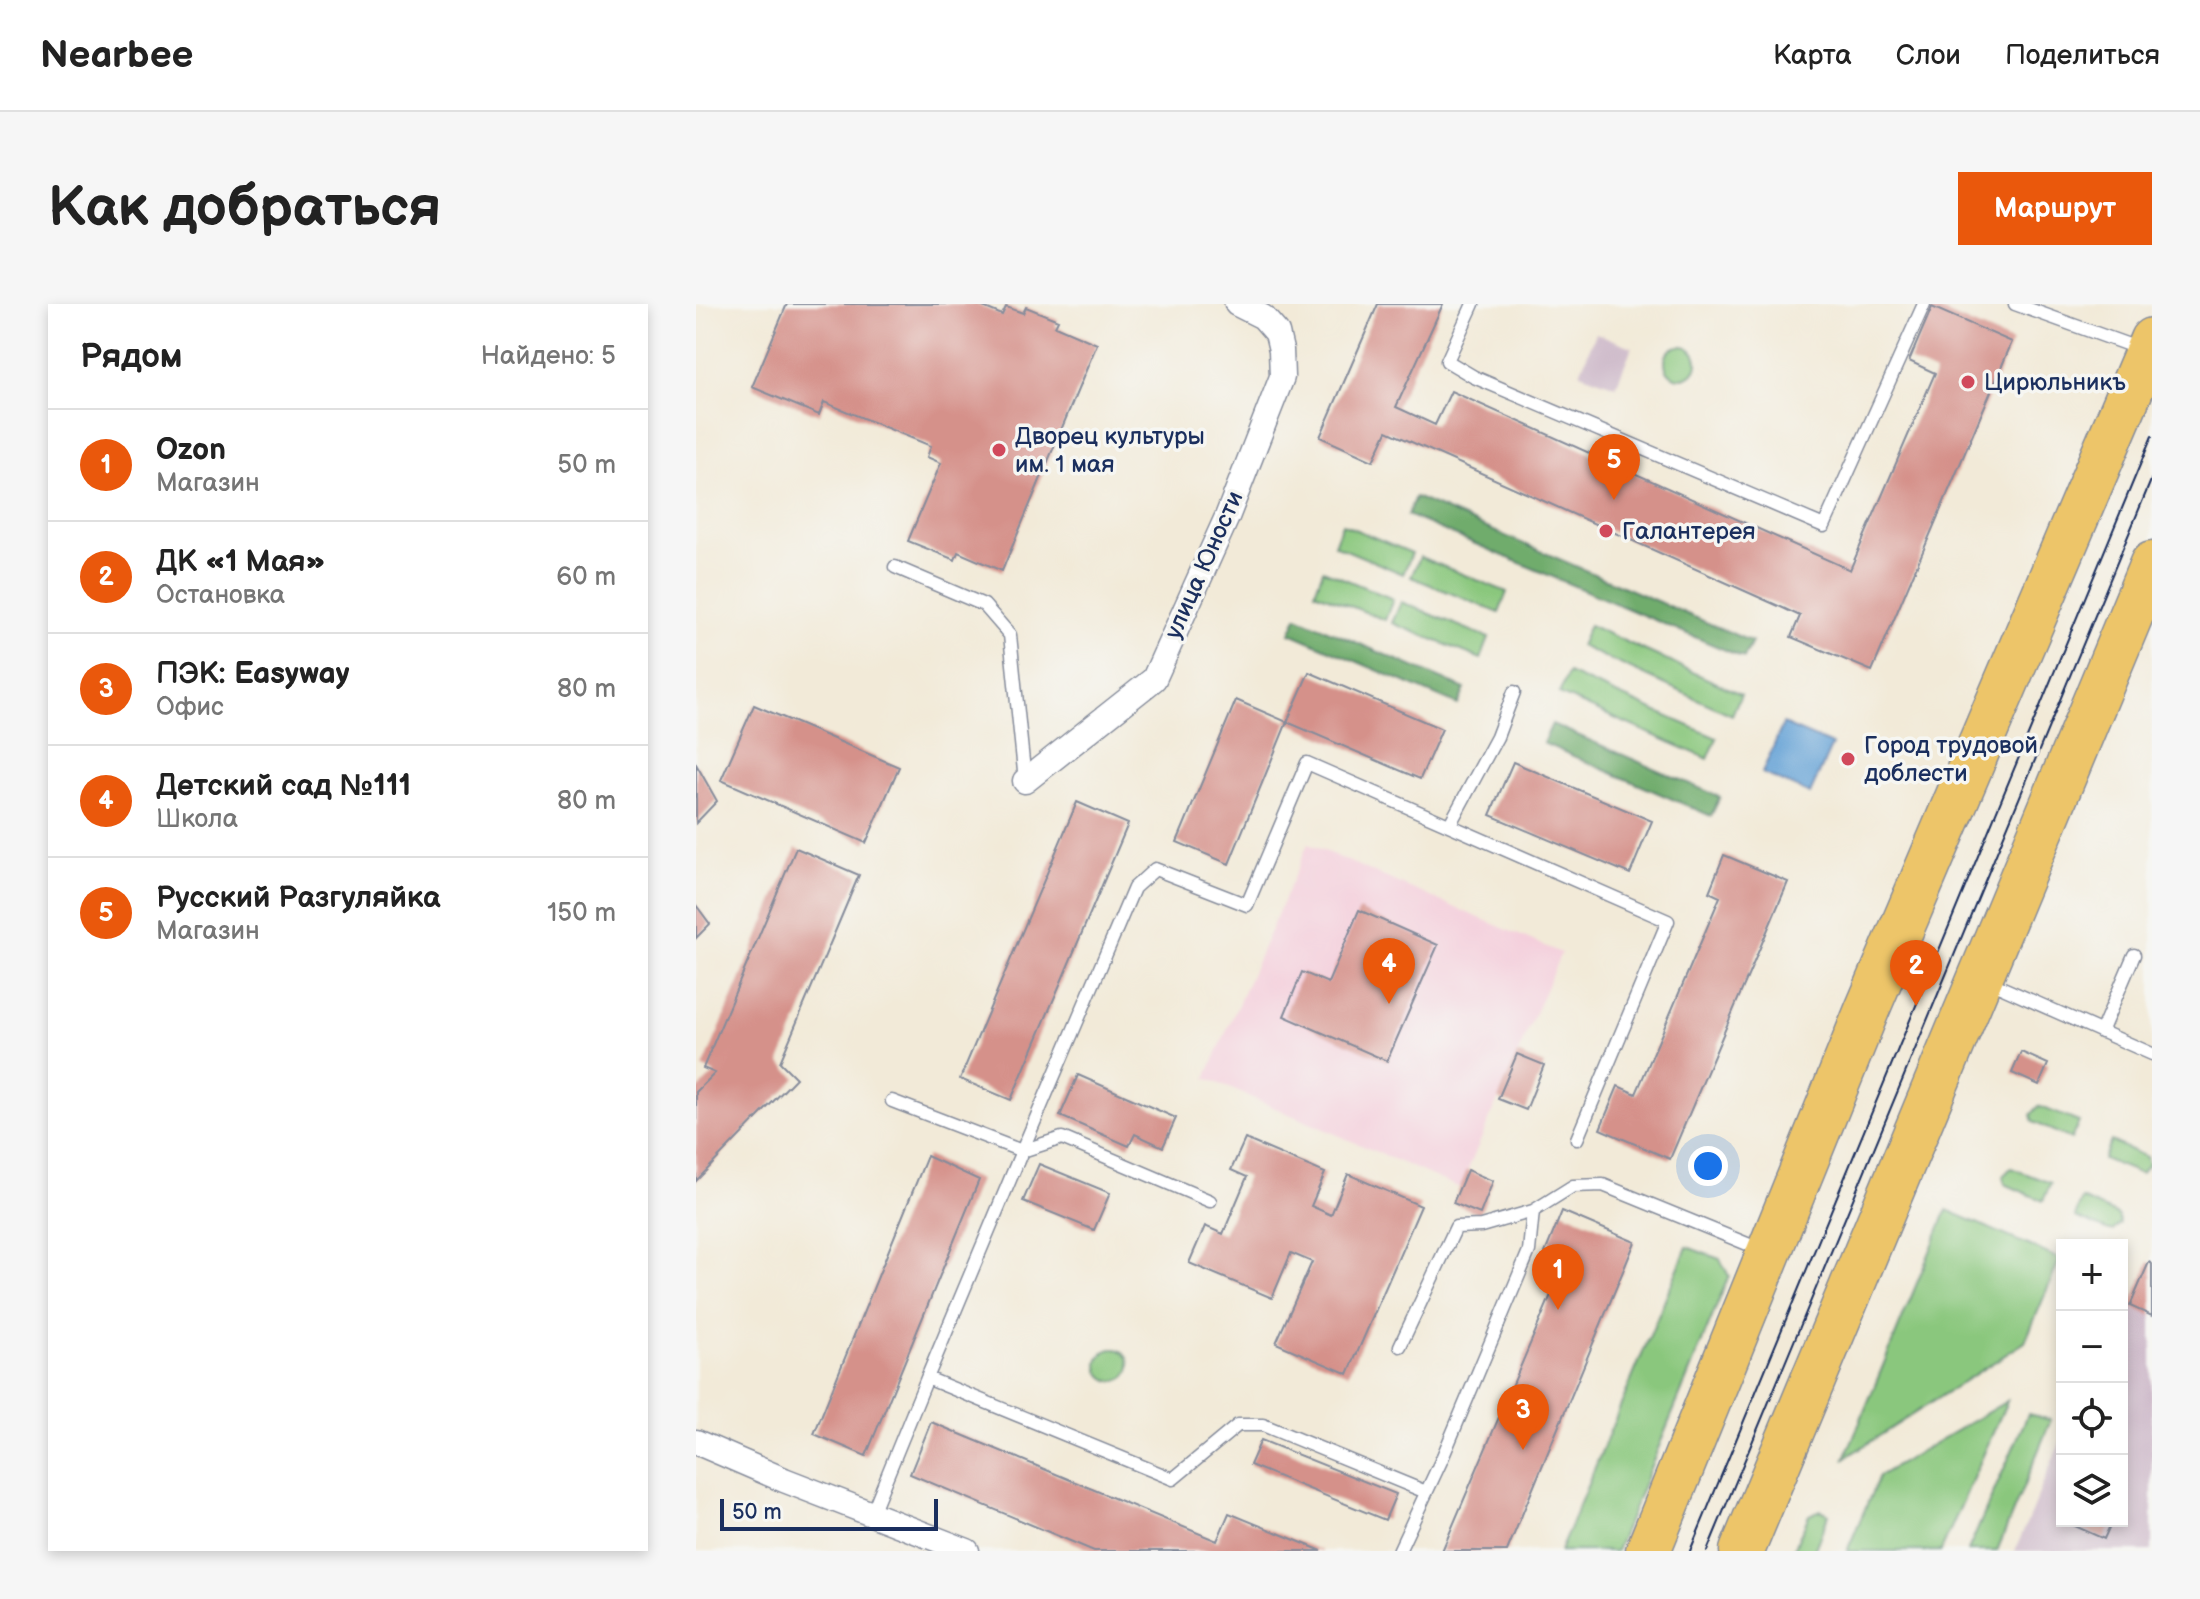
<!DOCTYPE html>
<html lang="ru">
<head>
<meta charset="utf-8">
<style>
	:root { --surface:#fff; --page:#f6f6f6; --text:#222; --muted:#767676; --line:#e0e0e0; --accent:#ea580c }
	body { margin:0; font-family:"Balsamiq Sans",sans-serif; background:var(--page); color:var(--text) }
	.controls { position:absolute; right:24px; bottom:24px; display:grid; overflow:hidden; border-radius:0px; box-shadow:0 4px 12px #0003 }
	.controls button { width:72px; height:72px; display:grid; place-items:center; padding:0; border:0; border-bottom:2px solid var(--line); background:var(--surface); color:var(--text); font:40px sans-serif }
	.scale { position:absolute; left:24px; bottom:20px; width:218px; box-sizing:border-box; padding-left:8px; border:4px solid #1b2f5e; border-top:0; font-size:22px; line-height:28px; white-space:nowrap; color:#1b2f5e; -webkit-text-stroke:6px #f6f6f2; paint-order:stroke }
	.you { position:absolute; left:1012px; top:862px; width:28px; height:28px; margin:-20px; border:6px solid #fff; border-radius:50%; background:#1a73e8; box-shadow:0 0 0 12px #1a73e833 }
	.badge { display:grid; place-items:center; width:52px; height:52px; border-radius:50%; background:var(--accent); color:#fff; font-size:26px; font-weight:700 }
	.pin { position:absolute; translate:-50% -66px; filter:drop-shadow(0 2px 4px #0008) }
	.pin::after { content:''; position:absolute; top:42px; width:28px; height:24px; background:inherit; clip-path:polygon(0 0,100% 0,50% 100%) }
	.list { margin:0; padding:0; list-style:none }
	h2 { display:flex; justify-content:space-between; align-items:center; height:104px; margin:0; padding:0 32px; font-size:34px }
	h2 small { font-size:26px; font-weight:400; color:var(--muted) }
	.list li { display:grid; grid-template-columns:52px 1fr auto; gap:24px; align-items:center; box-sizing:border-box; height:112px; padding:0 32px; border-top:2px solid var(--line) }
	.list b { display:block; font-size:30px; white-space:nowrap }
	.list p { margin:0; font-size:26px; white-space:nowrap; color:var(--muted) }
	.list em { font-size:26px; font-style:normal; color:var(--muted) }
	.icon { flex:none; width:44px; height:44px; fill:none; stroke:currentColor; stroke-width:2; stroke-linecap:round; stroke-linejoin:round }
	.map { position:relative; flex:none; width:1456px; height:1247px; overflow:hidden; border-radius:0px }
	header { display:flex; align-items:center; gap:48px; box-sizing:border-box; height:112px; padding:0 40px; background:var(--surface); border-bottom:2px solid var(--line) }
	header strong { font-size:38px }
	nav { display:flex; gap:44px; margin-inline-start:auto; font-size:28px }
	.intro { display:flex; align-items:center; justify-content:space-between; box-sizing:border-box; height:192px; padding:0 48px }
	h1 { margin:0; font-size:56px }
	.button { padding:20px 36px; border-radius:0px; background:var(--accent); color:#fff; font-size:28px; font-weight:700 }
	main { display:flex; gap:48px; padding:0 48px }
	aside { flex:1; background:var(--surface); border-radius:0px; box-shadow:0 4px 12px #0003 }
	.map>svg:first-child { display:block }
</style>
</head>
<body>
<header>
<strong>Nearbee</strong>
<nav><a>Карта</a><a>Слои</a><a>Поделиться</a></nav>
</header>
<div class="intro"><h1>Как добраться</h1><a class="button">Маршрут</a></div>
<main>
<aside>
<h2>Рядом<small>Найдено: 5</small></h2>
<ul class="list">
<li><span class="badge">1</span><div><b>Ozon</b><p>Магазин</p></div><em>50 m</em></li>
<li><span class="badge">2</span><div><b>ДК «1 Мая»</b><p>Остановка</p></div><em>60 m</em></li>
<li><span class="badge">3</span><div><b>ПЭК: Easyway</b><p>Офис</p></div><em>80 m</em></li>
<li><span class="badge">4</span><div><b>Детский сад №111</b><p>Школа</p></div><em>80 m</em></li>
<li><span class="badge">5</span><div><b>Русский Разгуляйка</b><p>Магазин</p></div><em>150 m</em></li>
</ul>
</aside>
<div class="map">
<svg width="1456" height="1247" viewBox="0 0 1456 1247">
	<rect width="100%" height="100%" fill="#f6f6f2"/>
	<filter id="ink" filterUnits="userSpaceOnUse"><feTurbulence type="fractalNoise" baseFrequency=".0125" numOctaves="2"/><feDisplacementMap in="SourceGraphic" scale="16" xChannelSelector="R" yChannelSelector="G"/><feConvolveMatrix kernelMatrix="1 2 1 2 8 2 1 2 1" color-interpolation-filters="sRGB"/></filter>
	<filter id="wash" filterUnits="userSpaceOnUse"><feTurbulence type="fractalNoise" baseFrequency=".006" numOctaves="4" result="noise"/><feDisplacementMap in="SourceGraphic" scale="32" xChannelSelector="R" yChannelSelector="G"/><feGaussianBlur stdDeviation="1.8" result="paint"/><feColorMatrix in="noise" values="0 0 0 0 0 0 0 0 0 0 0 0 0 0 0 0 0 1.4 0 .05"/><feComposite in="paint" operator="in"/></filter>
	<g filter="url(#wash)">
		<rect width="100%" height="100%" fill="#f2ead8"/>
		<path fill="#f4cfdc" d="M612,540L865,649L764,884L510,774Z"/>
		<path fill="#d0bdcc" d="M900,29L936,43L920,82L884,69Z
			M1453,958L1456,960V1247H1319L1366,1134V1217H1426V1000L1434,1002Z"/>
		<path fill="#8ac77d" stroke="#527b6e" stroke-width="2" d="M969 58a16 16 0 1 1 32 0a16 16 0 1 1-32 0Z
			M646,220L716,249L707,270L638,241Z
			M724,253L811,288L803,309L715,273Z
			M627,266L697,295L689,316L619,288Z
			M705,298L793,334L785,355L696,319Z
			M893,321L1045,390L1036,411L884,342Z
			M872,369L1021,434L1012,455L863,390Z
			M1342,802L1383,818L1375,835L1337,818L1335,811Z
			M1415,837L1450,853L1452,861L1445,869H1442L1407,855Z
			M1315,864L1355,879L1347,897L1309,880L1307,872Z
			M1386,895L1422,911L1424,919L1417,927H1413L1379,913Z
			M1251,906L1364,955L1329,1038L1149,1154Z
			M991,943L1024,955L1033,972L920,1247H864Z
			M402 1061a16 16 0 1 1 32 0a16 16 0 1 1-32 0Z
			M1311,1097L1245,1247H1151L1183,1172Z
			M1332,1110L1355,1116L1301,1247H1272Z
			M1125,1206L1133,1210L1118,1247H1097L1113,1211Z"/>
		<path fill="#6fac6c" stroke="#456e65" stroke-width="2" d="M719,193L1056,338L1048,354L711,211Z
			M601,313L769,385L762,401L594,329Z
			M856,420L1024,493L1015,512L847,439Z"/>
		<path fill="#65a2d6" stroke="#40689a" stroke-width="2" d="M1087,420L1136,441L1114,490L1066,469Z"/>
		<g id="blocks">
			<path fill="#d5918a" d="M91,0H280L306,11L310,3L327,9L330,3L362,16L359,22L401,40L306,267L262,248L259,256L212,237L245,159L231,153L235,142L128,98L123,111L56,83Z
				M682,0H747L700,103L739,121L755,87L1154,266L1239,69L1213,57L1236,3L1316,38L1176,367L1095,333L1104,312L1087,304L691,127L677,157L624,133Z
				M613,368L746,425L724,475L591,418Z
				M540,396L591,418L533,560L481,538Z
				M58,401L203,463L170,539L25,476Z
				M817,458L956,517L934,570L794,511Z
				M0,460L21,497L0,519Z
				M381,498L432,520L315,796L264,775Z
				M100,544L163,571L84,758L100,774L0,877V788L19,769L7,764Z
				M1028,551L1092,578L974,855L904,825L922,782L940,790L1024,593L1013,588Z
				M0,601L14,620L0,634Z
				M663,606L742,641L691,757L588,712L606,668L632,679Z
				M1325,748L1352,760L1343,781L1316,769Z
				M821,750L848,761L830,806L802,795Z
				M382,771L480,814L467,843L439,830L433,842L364,812Z
				M549,835L629,869L615,902L635,911L652,870L725,902L652,1070L580,1039L616,958L595,949L576,994L493,959L509,922L527,930L551,873L535,866Z
				M231,852L283,876L170,1152L118,1130Z
				M343,860L414,889L398,926L327,897Z
				M771,866L797,877L784,910L757,899Z
				M866,907L939,938L811,1247H746L869,958L849,949Z
				M1453,958L1456,960V1012L1434,1002Z
				M235,1118L521,1237L533,1209L626,1247H398L214,1170Z
				M565,1136L700,1190L689,1216L554,1161Z
				M1374,1217H1416L1408,1235L1372,1219Z"/>
		</g>
	</g>
	<g filter="url(#ink)">
		<use href="#blocks" fill-opacity="0" stroke="#868c9b" stroke-width="2"/>
		<g fill="none" stroke-linecap="round" stroke-linejoin="round">
			<g stroke="#868c9b" stroke-width="15">
				<path id="lane" d="M777,0L751,57L778,73L1128,222L1228,0
					M1319,0L1444,45
					M199,263L288,301L314,331L329,477
					M754,520L801,433L818,388
					M1291,677L1456,750
					M1405,728L1438,651
					M196,797L326,847L438,584L459,565L551,601L611,459L972,617L881,835
					M514,897L366,834L326,847L231,1074L477,1175L542,1121H567L730,1188
					M704,1042L760,923L785,922L837,907
					M176,1209L231,1074
					M703,1247L745,1157L833,947L837,907L877,882L907,881L1066,946"/>
			</g>
			<g stroke="#868c9b" stroke-width="27">
				<path id="street" d="M329,477L458,375L531,213L586,73L585,46L581,29L567,13L541,0
					M0,1138L88,1176L271,1247"/>
			</g>
			<g stroke="#868c9b" stroke-width="47">
				<path id="highway" d="M952,1247L1171,706L1456,36
					M1046,1247L1456,260"/>
			</g>
			<use href="#lane" stroke="#fff" stroke-width="12"/>
			<use href="#street" stroke="#fff" stroke-width="24"/>
			<use href="#highway" stroke="#edc569" stroke-width="44"/>
			<path stroke="#1b2f5e" stroke-width="2" d="M994,1247L1456,132
				M1011,1247L1456,174"/>
		</g>
	</g>
	<g fill="#d1495b" stroke="#f6f6f2" stroke-width="3">
		<circle cx="1272" cy="78" r="8"/>
		<circle cx="303" cy="146" r="8"/>
		<circle cx="910" cy="227" r="8"/>
		<circle cx="1152" cy="455" r="8"/>
	</g>
	<g text-anchor="middle" dominant-baseline="central" stroke-width="7" stroke-linejoin="round" paint-order="stroke">
		<g font-size="24" fill="#1b2f5e" stroke="#f6f6f2" text-anchor="start">
			<text x="1288" y="78">Цирюльникъ</text>
			<text x="319" y="132">Дворец культуры<tspan x="319" dy="28">им. 1 мая</tspan></text>
			<text x="926" y="227">Галантерея</text>
			<text x="1168" y="441">Город трудовой<tspan x="1168" dy="28">доблести</tspan></text>
		</g>
		<g font-size="24" fill="#1b2f5e" stroke="#f6f6f2">
			<text transform="translate(508 261) rotate(-66)">улица Юности</text>
		</g>
	</g>
</svg>
<div class="controls">
<button>+</button>
<button>−</button>
<button><svg class="icon" aria-label="locate" viewBox="0 0 24 24"><circle cx="12" cy="12" r="6"/><path d="M12 2v4M12 18v4M2 12h4M18 12h4"/></svg></button>
<button><svg class="icon" aria-label="layers" viewBox="0 0 24 24"><path d="M12 4l9 5-9 5-9-5zM3 14l9 5 9-5"/></svg></button>
</div>
<div class="scale">50 m</div>
<div class="you"></div>
<div class="pin badge" style="left:862px;top:1006px">1</div>
<div class="pin badge" style="left:1220px;top:702px">2</div>
<div class="pin badge" style="left:827px;top:1146px">3</div>
<div class="pin badge" style="left:693px;top:700px">4</div>
<div class="pin badge" style="left:918px;top:196px">5</div>
</div>
</main>
</body>
</html>
